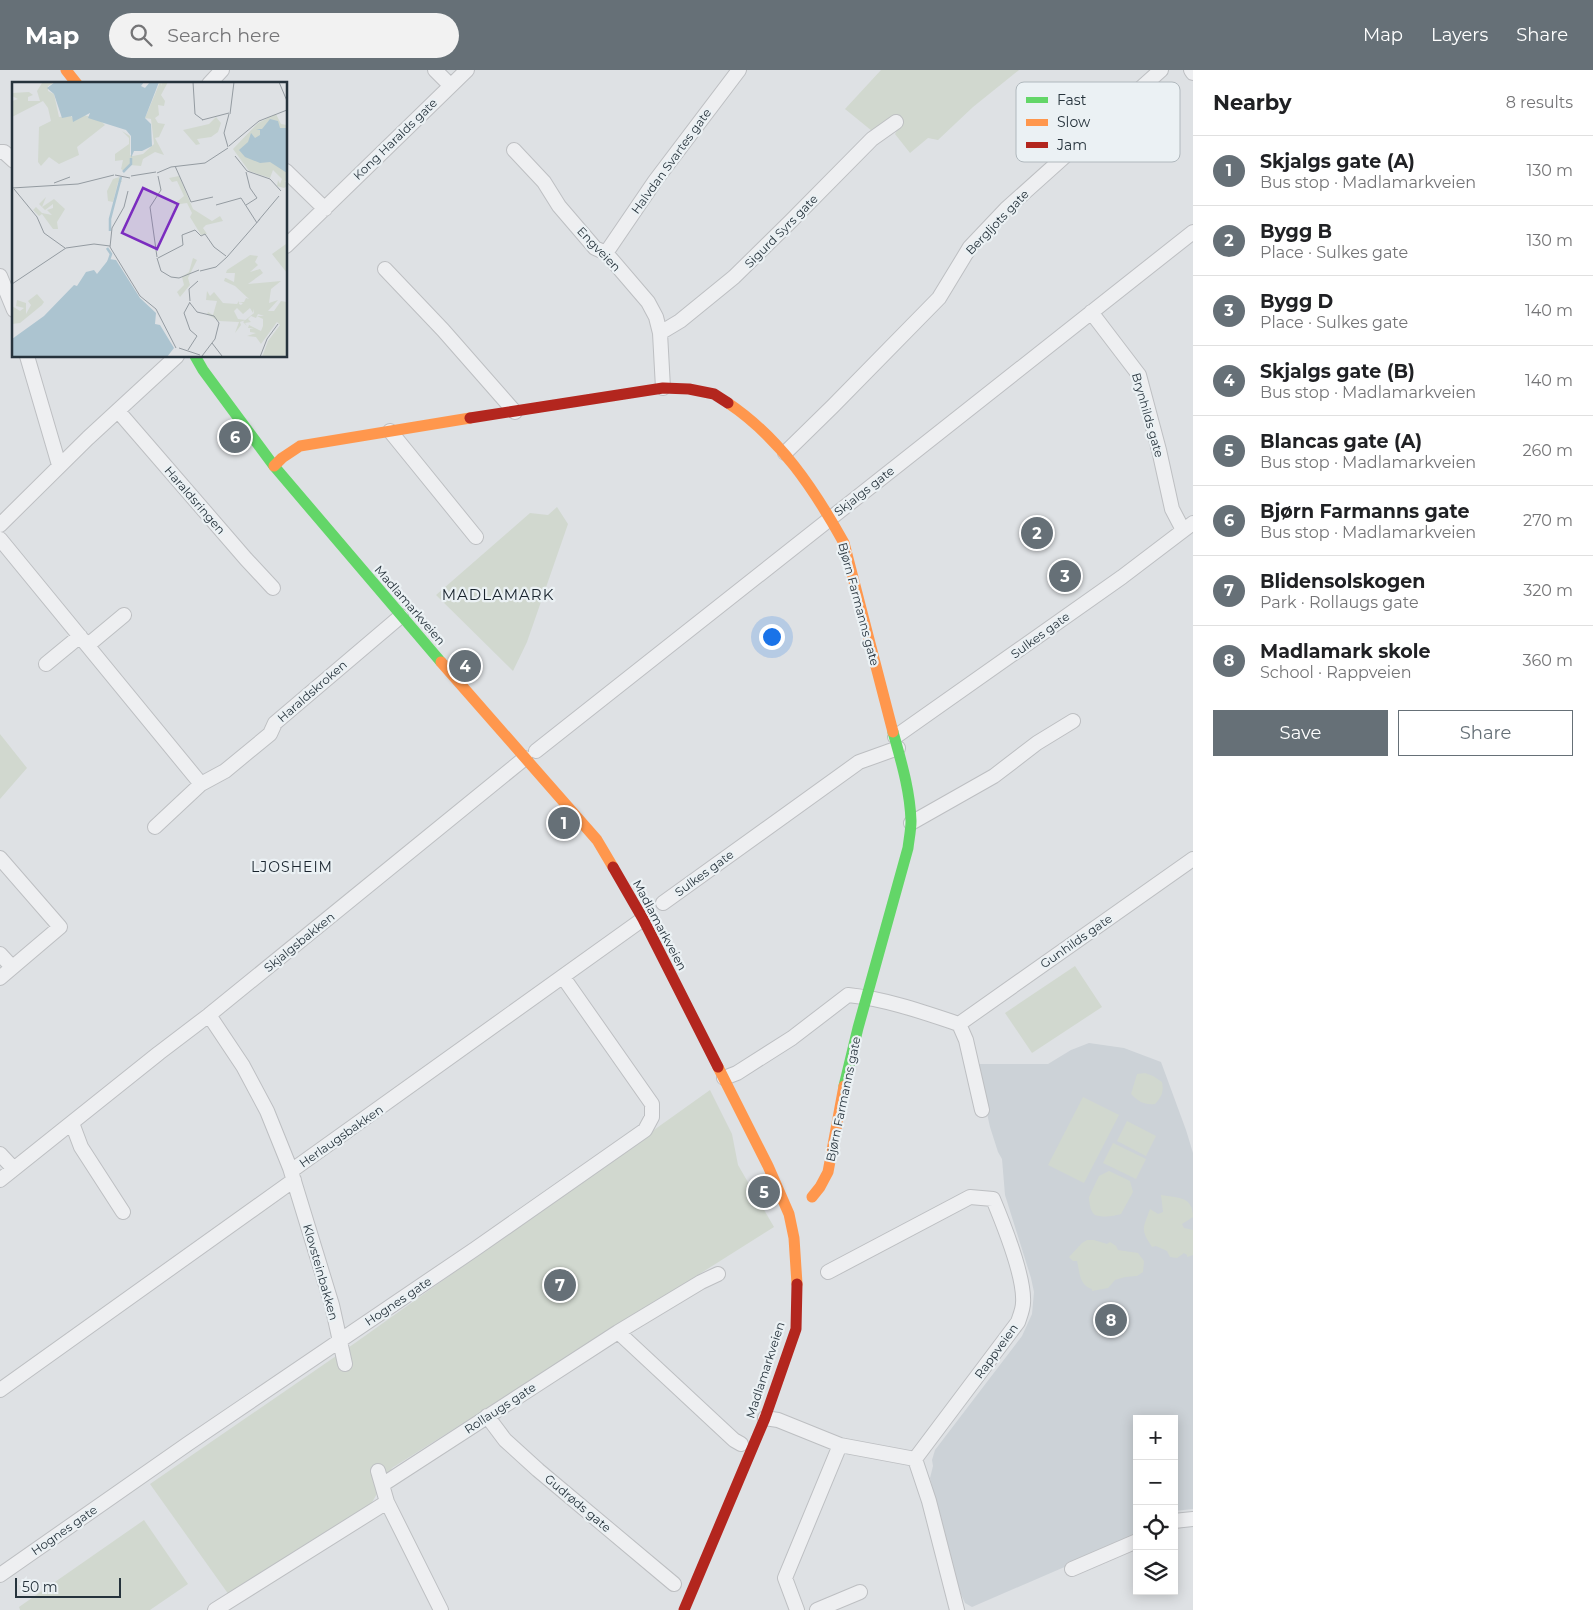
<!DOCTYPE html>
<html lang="en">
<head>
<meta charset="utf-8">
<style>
	:root { --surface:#fff; --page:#f2f2f2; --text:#202124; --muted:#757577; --line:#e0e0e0; --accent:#667077 }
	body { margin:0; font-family:Montserrat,sans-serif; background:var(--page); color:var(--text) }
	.controls { position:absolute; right:15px; bottom:15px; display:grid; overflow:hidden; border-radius:0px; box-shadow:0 2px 12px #0003 }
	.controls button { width:45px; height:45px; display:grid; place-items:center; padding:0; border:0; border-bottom:1px solid var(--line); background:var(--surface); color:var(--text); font:25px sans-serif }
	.scale { position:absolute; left:15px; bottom:12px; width:106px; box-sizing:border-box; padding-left:5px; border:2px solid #26333c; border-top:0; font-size:14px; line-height:18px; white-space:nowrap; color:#26333c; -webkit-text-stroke:4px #ebf1f4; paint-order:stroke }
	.you { position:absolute; left:771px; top:566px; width:18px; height:18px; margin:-12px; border:4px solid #fff; border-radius:50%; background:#1a73e8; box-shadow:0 0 0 8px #1a73e833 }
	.badge { display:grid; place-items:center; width:32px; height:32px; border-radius:50%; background:var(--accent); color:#fff; font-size:16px; font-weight:700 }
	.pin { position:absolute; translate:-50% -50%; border:2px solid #fff; box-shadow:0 1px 5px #0006 }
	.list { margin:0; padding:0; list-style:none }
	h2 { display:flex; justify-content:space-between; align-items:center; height:65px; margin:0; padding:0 20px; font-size:21px }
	h2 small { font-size:16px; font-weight:400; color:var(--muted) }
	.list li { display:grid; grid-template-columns:32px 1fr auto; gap:15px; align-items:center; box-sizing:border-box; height:70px; padding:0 20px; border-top:1px solid var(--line) }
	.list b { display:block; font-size:19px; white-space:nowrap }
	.list p { margin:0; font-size:16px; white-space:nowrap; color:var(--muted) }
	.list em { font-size:16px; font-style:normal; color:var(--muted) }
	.actions { display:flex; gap:10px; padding:15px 20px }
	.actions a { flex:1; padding:11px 0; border:1px solid var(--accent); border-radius:0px; text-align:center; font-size:18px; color:var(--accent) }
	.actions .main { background:var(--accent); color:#fff }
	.icon { flex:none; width:28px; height:28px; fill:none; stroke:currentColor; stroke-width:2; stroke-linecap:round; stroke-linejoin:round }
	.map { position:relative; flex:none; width:1193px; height:1540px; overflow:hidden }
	header { display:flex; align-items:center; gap:30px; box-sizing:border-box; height:70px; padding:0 25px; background:var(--accent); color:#fff }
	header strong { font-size:24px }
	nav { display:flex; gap:28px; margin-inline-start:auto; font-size:18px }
	.search { width:350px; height:45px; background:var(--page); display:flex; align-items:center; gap:12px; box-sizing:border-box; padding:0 18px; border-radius:28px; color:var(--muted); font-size:19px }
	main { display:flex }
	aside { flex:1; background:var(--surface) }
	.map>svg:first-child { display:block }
</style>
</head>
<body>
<header>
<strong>Map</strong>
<div class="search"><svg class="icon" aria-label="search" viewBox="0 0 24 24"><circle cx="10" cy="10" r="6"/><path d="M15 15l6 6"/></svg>Search here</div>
<nav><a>Map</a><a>Layers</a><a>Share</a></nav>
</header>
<main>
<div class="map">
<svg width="1193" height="1540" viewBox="0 0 1193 1540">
	<rect width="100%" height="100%" fill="#dee1e4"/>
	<path fill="#ccd2d7" d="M1089,973L1124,978L1161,992L1186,1060L1193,1083V1439L1174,1441V1349H1137V1463L1083,1489L972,1537L965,1533L959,1520L930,1408L933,1396L932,1390L935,1380L1022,1266L1032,1244L1034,1222L1031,1208L1005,1125L1002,1089L998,1082L990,1057L976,994H1048L1071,980Z"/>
	<path fill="#d1d8cf" d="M881,0H1019L973,37L938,70L928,68L910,83L895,64L902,51L894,45L872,61L845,39Z
		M557,437L568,454L527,572L513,601L436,525L530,443L548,445Z
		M0,664L27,698L0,729Z
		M1075,896L1102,937L1032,983L1005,943Z
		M1145,1003L1153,1006L1162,1012C1164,1021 1162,1027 1155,1034C1144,1035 1139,1032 1131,1024L1137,1004Z
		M710,1020L732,1064L738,1095L774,1157L392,1398L371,1434L229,1525L150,1414L355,1273Z
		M1083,1027L1119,1045L1084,1113L1048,1095Z
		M1127,1051L1156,1066L1146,1086L1117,1071Z
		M1113,1073L1146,1089L1136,1109L1103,1093Z
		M1109,1101L1130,1111L1133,1122L1121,1144C1115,1146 1097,1149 1093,1143C1090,1139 1089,1131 1089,1127L1099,1106Z
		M1161,1125C1178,1128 1193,1126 1193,1147L1182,1154L1184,1158L1193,1160V1185L1187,1187V1185L1184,1183L1177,1188L1170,1187L1167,1181L1156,1176L1152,1177C1140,1159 1143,1159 1150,1139L1158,1144L1163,1142Z
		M1087,1170H1094L1107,1174L1110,1172L1116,1176L1118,1180L1138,1183L1144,1191L1143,1202L1137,1206L1125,1207L1115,1210L1108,1218L1092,1221V1219C1079,1215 1080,1203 1077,1191H1073L1069,1187L1082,1173Z
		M144,1450L188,1514L150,1540H20L19,1537Z"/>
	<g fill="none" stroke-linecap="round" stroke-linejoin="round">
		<g stroke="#bdbfc2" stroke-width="16">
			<path id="street" d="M435,0L450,15
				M1191,0L1193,3
				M209,14L222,0
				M514,80L544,112L559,136L595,178L606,183L648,232L656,247L660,263L663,318
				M0,82H4L14,91
				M286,101L325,139
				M286,176L467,0
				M606,183L655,111L739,0
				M385,199L443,260L515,342
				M0,206L14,240
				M1091,242L1139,305L1159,380L1172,439L1183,460
				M660,263L680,251L734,207L791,151L872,69L896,52
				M27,286L59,395
				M118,341L246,489L273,518
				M390,361L476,467
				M785,383L833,336L939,228L970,177L1006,139L1161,0
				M0,455L88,368L177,286
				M0,469L201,714L225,701L270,664L275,653L401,546
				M88,575L124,545
				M46,594L80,566
				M895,667L1122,507L1193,453
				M536,681L1193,162
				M911,753L994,706L1037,673L1073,651
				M155,757L201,714
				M0,788L60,857L0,908
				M663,833L859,692L898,678
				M0,884L12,897
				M209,945L243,996L267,1041L290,1098L332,1235L345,1294
				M959,954L1193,789
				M724,1008L737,1003L792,968L848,925C886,929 923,942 959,954L966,970L982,1040
				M72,1053L81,1077L123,1142
				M0,1084L14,1099
				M291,1101L643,849
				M0,1110L159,983L209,945L525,688
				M828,1202L970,1127L993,1129C1003,1153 1025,1208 1023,1233C1023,1239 1020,1246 1018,1252L915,1389
				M618,1262L734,1370L741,1374
				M0,1320L294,1110
				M487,1346L505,1370L538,1400L674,1514
				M765,1348L778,1350L840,1375L915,1389L929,1431L957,1540
				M378,1401L387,1432L441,1540
				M382,1415L618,1262L701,1212L718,1204
				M1174,1451L1193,1449
				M1072,1499L1137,1471
				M0,1505L189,1373L475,1179L645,1060L652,1047V1034L563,907
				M215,1540L387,1432
				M797,1540L785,1508L840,1375
				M817,1540L860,1522"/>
		</g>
		<use href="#street" stroke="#eeeff1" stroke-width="14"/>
		<path stroke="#63d668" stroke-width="11" d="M195,286L203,300L274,396L441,592
			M844,1016L858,958L908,778C909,769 911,760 911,751C910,720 901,691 893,662"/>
		<path stroke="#ff974d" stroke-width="11" d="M66,0L77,14
			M728,333C780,368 814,419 844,473L893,662
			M274,396L282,388L300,376L470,348
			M441,592L597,770L613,797
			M718,997L768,1096L789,1144L794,1168L797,1214
			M812,1127L820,1117L828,1102L844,1016"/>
		<path stroke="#b3261e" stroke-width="11" d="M470,348L663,318L689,319L714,324L728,333
			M613,797L643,849L718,997
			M684,1540L765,1348L796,1259L797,1214"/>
	</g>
	<g text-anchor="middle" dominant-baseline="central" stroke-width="4.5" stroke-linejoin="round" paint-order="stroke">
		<g font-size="12" fill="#26333c" stroke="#ebf1f4">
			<text transform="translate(395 69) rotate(-44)">Kong Haralds gate</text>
			<text transform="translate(671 91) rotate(-54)">Halvdan Svartes gate</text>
			<text transform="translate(997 152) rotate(-46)">Bergljots gate</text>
			<text transform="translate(781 161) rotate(-45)">Sigurd Syrs gate</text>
			<text transform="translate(599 179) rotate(46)">Engveien</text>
			<text transform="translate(1148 345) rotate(74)">Brynhilds gate</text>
			<text transform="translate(864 421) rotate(-38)">Skjalgs gate</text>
			<text transform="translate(195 430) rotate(49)">Haraldsringen</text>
			<text transform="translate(859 534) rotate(75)">Bjørn Farmanns gate</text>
			<text transform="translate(410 535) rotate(49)">Madlamarkveien</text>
			<text transform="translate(1040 565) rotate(-36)">Sulkes gate</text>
			<text transform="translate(312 621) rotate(-41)">Haraldskroken</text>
			<text transform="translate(704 803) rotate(-36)">Sulkes gate</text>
			<text transform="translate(660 855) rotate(62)">Madlamarkveien</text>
			<text transform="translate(1076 871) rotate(-35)">Gunhilds gate</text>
			<text transform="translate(299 872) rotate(-39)">Skjalgsbakken</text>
			<text transform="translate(843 1029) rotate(-78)">Bjørn Farmanns gate</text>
			<text transform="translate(341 1066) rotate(-35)">Herlaugsbakken</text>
			<text transform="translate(321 1202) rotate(74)">Klovsteinbakken</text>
			<text transform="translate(398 1231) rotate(-34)">Hognes gate</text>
			<text transform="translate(996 1281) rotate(-54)">Rappveien</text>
			<text transform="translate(765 1300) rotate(-72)">Madlamarkveien</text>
			<text transform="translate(500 1338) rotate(-33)">Rollaugs gate</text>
			<text transform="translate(578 1433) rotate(40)">Gudrøds gate</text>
			<text transform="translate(64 1460) rotate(-35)">Hognes gate</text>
		</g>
		<g font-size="14" letter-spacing="1" fill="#18232d" stroke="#ebf1f4">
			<text x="292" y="797">LJOSHEIM</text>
		</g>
		<g font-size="15" letter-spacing="1" fill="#18232d" stroke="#ebf1f4">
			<text x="498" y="524">MADLAMARK</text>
		</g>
	</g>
	<g transform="translate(12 12)">
		<rect width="275" height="275" fill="#dee1e4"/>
		<path d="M43,0L36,4V9L42,12L47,35L59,34L62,38L72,33L87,37L93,43L65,65L67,73L47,82L37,75L29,84L26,80L27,45L39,39L36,26L31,19L0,35V19L6,17L0,14V11L17,10L21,13L16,15V19H28L25,9L30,1ZM148,0L150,4L149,0H156L149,13L153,19L152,24L146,23L147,33L143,36L146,41L153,42L147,55L143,56L152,73L143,70L131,77L129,84L118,83L112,89L109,87L111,78L103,79V72L117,62V56L110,49L118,54V73L121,74L131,72L142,62L139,37L133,36ZM264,32L269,42L275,43V99L272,100H275V104L272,106L265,104L266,98L268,102L270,97L261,88L258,96L237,89L221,67L246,41ZM204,35L209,41L206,50L199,55L185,57L188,62L184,63L171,48L197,42ZM167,94L181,127L200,139L208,134L211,139L194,143L191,146L195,152L189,153L178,135L180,131L175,121L161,123L172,114L165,99L160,100L157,96ZM107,95L110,100H106L101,120L96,119L95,109L101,97ZM34,115L30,125L42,117L53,127L45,140L46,147H41L30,132L27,134L21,128L24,125L30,131L40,133L35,128L41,126V122L33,128L27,122ZM274,162L275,163V191L260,172ZM238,173L246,174L243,180L246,183L238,190L248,187L251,191L236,202L269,199L259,207L257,221L266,218L256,229H262L269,219L275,220V275H250L256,259L268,243L265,240L249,262L244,255L235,254L244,251L238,250V247L242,246H236L237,243L249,249L251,244V237L245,234H252L246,232L244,236L239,234L236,237L239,240L233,241L235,244L231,240L242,231L241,227V231L238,226L231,232L225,226L222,229L226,237L234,238L228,240L229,243L223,251L227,240L207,239L195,232L196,230L201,233L205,219L194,218L195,209L198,214L202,210L211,221L225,222L227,219H231H227V222L229,223L231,221L227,220H232L234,216L237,217L223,204L212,199L213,196H214L222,200L223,191H214L215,188ZM181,176L185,178L176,196L178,203L168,215L165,210L172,203L170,195L177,190ZM25,212L32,220L30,223L8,241L0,242V245V224L8,229L12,226L4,224L5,218L14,221V232L19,223L16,219Z" fill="#d1d8cf"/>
		<path d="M43,0H132L129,4L133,6L138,0H147L133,36L139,42L140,64L130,69H122L119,76V54L114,48L76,36L78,31L61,40L60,34L50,36L42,12L35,6ZM258,37L266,39L268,46H275V91L258,80L248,81L233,75L227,68L236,60L239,51L243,56L248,53V48L244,47H243H250ZM97,177L104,178L128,216L144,231L143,242L148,243L162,266L155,275H0V257L32,234L62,203L65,204L74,190L82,188L85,192Z" fill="#acc4d0"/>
		<path fill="none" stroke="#acc4d0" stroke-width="2.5" d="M111,90L119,82V76M98,149V137L109,95M95,166L99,172L96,181"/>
		<path fill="none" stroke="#949ba1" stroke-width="1" d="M181,0L183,32L191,38M267,0L275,19M218,32L222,0M190,38L217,31M217,64L247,39L275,28M216,65L212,51L217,32M223,74L235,89M163,84L179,120L201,115M235,89L258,97L269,109M145,91L159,85L193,81L216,66M103,93L118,96M119,94L144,90M42,101L58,95M0,106L66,102L102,93M2,107L25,135L32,151L53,166M116,109L112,125L100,146L98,165L128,214L144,227L164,266M204,123L229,116L245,141M234,123L245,116L238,106L234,90M246,139L267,114M54,166L82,162L98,164M145,175L138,125L149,108L146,94M215,175L248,137M145,176L149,189L159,195L167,196L187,188M146,176L171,163L170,153L183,148L189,154L193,152L202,165L214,174M188,189L204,185L215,175M0,202L54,166M178,219L177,207L186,199M178,221L185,230L202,234L207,241L203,257L190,274M200,261L210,274M167,266L188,273M176,268L185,254L178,248L172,231L178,220M248,275L255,257L266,242"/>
		<path fill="#7b2cbf" fill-opacity="0.15" stroke="#7b2cbf" stroke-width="2.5" d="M131,106L166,122L145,167L110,151Z"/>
		<rect width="275" height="275" fill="none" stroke="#26333c" stroke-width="2.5"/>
	</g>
	<rect x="1016" y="12" width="164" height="80" rx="8" fill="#ebf1f4" stroke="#b0b8bd" stroke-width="1"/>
	<rect x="1026" y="27" width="22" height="6" fill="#63d668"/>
	<rect x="1026" y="49" width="22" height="7" fill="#ff974d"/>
	<rect x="1026" y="72" width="22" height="6" fill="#b3261e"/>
	<g font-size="14" fill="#26333c">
		<text x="1057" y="35">Fast</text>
		<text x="1057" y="57">Slow</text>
		<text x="1057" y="80">Jam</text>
	</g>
</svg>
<div class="controls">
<button>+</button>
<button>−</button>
<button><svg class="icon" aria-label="locate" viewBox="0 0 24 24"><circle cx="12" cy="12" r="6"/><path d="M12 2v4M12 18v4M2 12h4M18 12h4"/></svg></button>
<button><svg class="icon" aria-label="layers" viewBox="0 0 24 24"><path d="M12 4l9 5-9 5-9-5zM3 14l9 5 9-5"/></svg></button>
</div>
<div class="scale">50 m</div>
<div class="you"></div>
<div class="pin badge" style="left:564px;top:753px">1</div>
<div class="pin badge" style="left:1037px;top:463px">2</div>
<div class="pin badge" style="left:1065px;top:506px">3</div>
<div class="pin badge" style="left:465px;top:596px">4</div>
<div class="pin badge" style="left:764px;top:1122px">5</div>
<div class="pin badge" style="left:235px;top:367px">6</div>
<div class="pin badge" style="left:560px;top:1215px">7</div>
<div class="pin badge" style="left:1111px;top:1250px">8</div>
</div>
<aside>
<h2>Nearby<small>8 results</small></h2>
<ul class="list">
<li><span class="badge">1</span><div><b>Skjalgs gate (A)</b><p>Bus stop · Madlamarkveien</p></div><em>130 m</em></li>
<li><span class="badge">2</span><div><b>Bygg B</b><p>Place · Sulkes gate</p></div><em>130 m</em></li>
<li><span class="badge">3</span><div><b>Bygg D</b><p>Place · Sulkes gate</p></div><em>140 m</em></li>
<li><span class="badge">4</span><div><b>Skjalgs gate (B)</b><p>Bus stop · Madlamarkveien</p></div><em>140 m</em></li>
<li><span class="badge">5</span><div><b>Blancas gate (A)</b><p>Bus stop · Madlamarkveien</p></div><em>260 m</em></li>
<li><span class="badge">6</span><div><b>Bjørn Farmanns gate</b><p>Bus stop · Madlamarkveien</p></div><em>270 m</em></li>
<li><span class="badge">7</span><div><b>Blidensolskogen</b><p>Park · Rollaugs gate</p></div><em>320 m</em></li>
<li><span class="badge">8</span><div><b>Madlamark skole</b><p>School · Rappveien</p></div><em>360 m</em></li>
</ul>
<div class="actions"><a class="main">Save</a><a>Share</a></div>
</aside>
</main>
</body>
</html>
